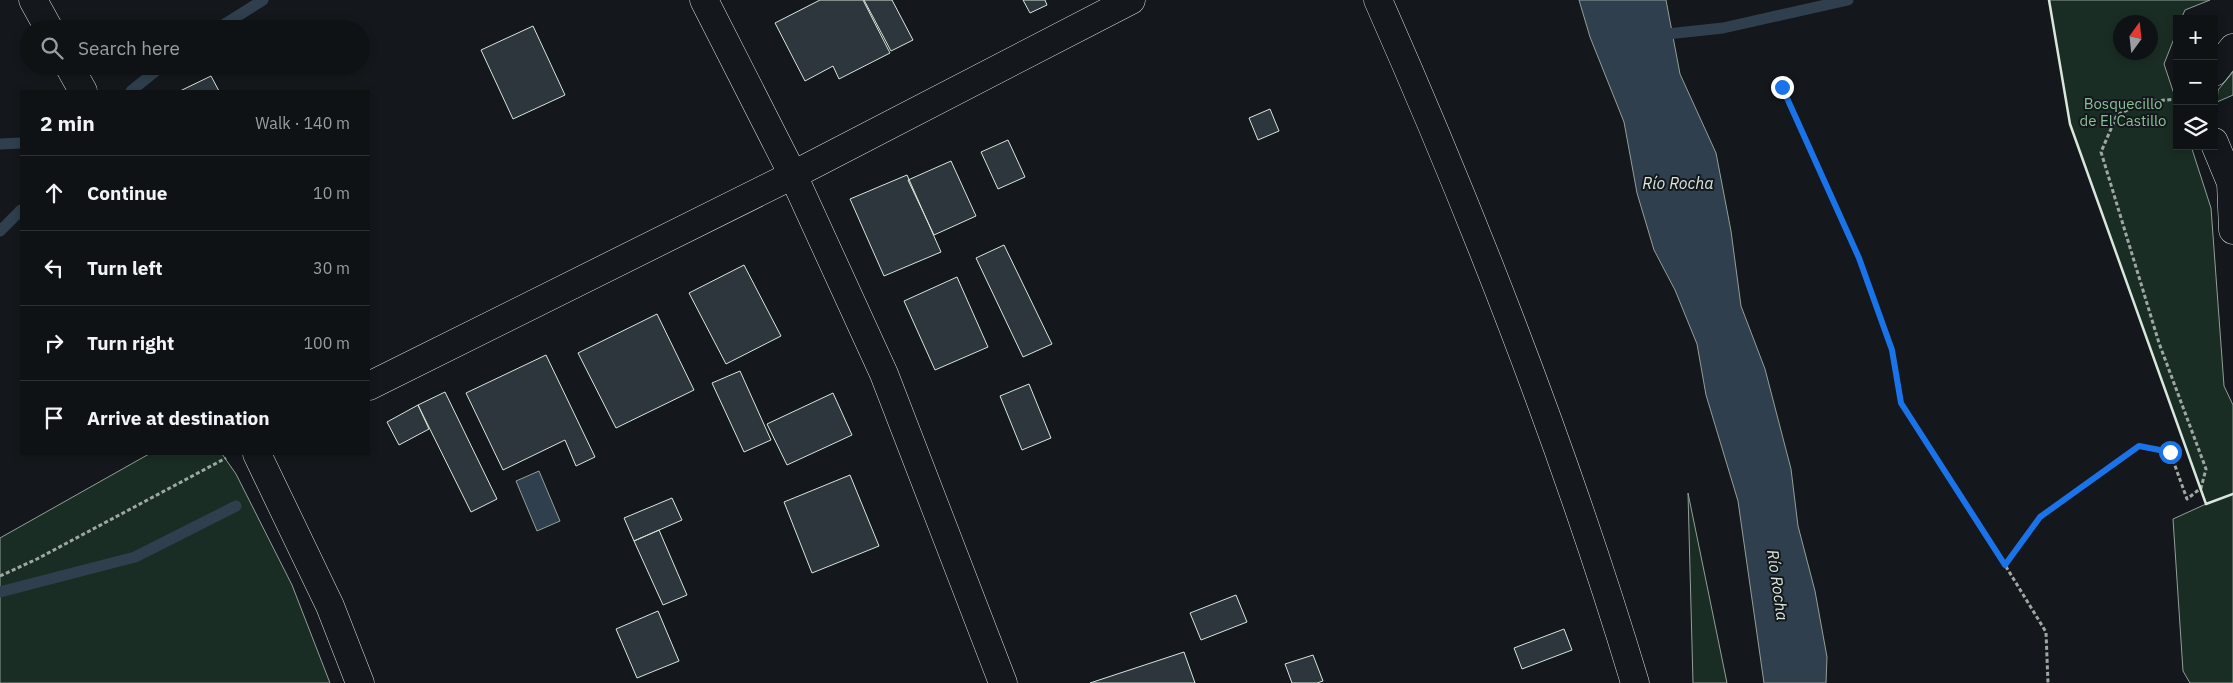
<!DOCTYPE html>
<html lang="en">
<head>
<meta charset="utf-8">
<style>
	:root { --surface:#0f1215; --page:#1d2022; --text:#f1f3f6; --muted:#9b9ea0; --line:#2f3234 }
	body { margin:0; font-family:"IBM Plex Sans",sans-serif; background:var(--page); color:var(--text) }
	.controls { position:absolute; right:15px; top:15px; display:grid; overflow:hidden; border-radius:0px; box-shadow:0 2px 8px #0003 }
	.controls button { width:45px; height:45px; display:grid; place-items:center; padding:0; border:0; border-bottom:1px solid var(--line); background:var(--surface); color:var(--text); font:25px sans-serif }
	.compass { position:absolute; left:2113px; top:15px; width:45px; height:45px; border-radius:50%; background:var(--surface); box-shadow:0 2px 8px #0003; rotate:15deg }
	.stop { position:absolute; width:15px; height:15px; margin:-11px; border:4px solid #1a73e8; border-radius:50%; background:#fff }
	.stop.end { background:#1a73e8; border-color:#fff; box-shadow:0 1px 5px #0008 }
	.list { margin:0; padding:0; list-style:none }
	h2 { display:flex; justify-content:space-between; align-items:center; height:65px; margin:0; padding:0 20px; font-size:21px }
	h2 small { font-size:16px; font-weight:400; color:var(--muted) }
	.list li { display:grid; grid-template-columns:32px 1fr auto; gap:15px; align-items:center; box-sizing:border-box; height:75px; padding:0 20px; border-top:1px solid var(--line) }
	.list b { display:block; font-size:19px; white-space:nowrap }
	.list em { font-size:16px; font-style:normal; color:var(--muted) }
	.icon { flex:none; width:28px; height:28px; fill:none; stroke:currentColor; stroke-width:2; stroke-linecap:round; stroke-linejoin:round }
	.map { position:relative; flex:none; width:2233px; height:683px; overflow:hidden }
	.search { position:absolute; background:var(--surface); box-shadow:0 2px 8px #0003; left:20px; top:20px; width:350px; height:55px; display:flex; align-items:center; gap:12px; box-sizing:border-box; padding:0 18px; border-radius:28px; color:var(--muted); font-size:19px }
	.panel { position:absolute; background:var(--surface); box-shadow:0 2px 8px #0003; left:20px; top:90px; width:350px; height:365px; border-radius:0px }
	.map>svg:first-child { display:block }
</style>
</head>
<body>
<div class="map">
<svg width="2233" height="683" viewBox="0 0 2233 683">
	<rect width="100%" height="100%" fill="#14181c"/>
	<path fill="#1a2d24" stroke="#939e99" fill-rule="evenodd" d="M2049,0H2210L2185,10L2181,19H2177V31L2164,64L2177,103V146H2191L2211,208L2224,386L2233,405V683H2190L2183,671L2173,519L2206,504L2070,124ZM2150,22V52H2120V22Z
		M2233,72V95L2217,102L2218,90Z
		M149,454H222L236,474L292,585L330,683H0V538Z
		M1688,493L1727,683H1693Z"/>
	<path fill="#2f3f4d" stroke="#939e99" d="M1579,0H1666L1680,74L1716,153L1731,231L1741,306L1765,369L1791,469L1798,526L1815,591L1827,657L1826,683H1764L1738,501L1706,395L1697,344L1675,290L1654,250L1637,193L1624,122L1590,37Z
		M539,471L560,521L537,531L516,481Z"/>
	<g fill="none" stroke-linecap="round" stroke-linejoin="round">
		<path stroke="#2f3f4d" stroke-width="11" d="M217,29L263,0
			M1658,35L1723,28L1848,0
			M131,91L162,66
			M0,144L21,143
			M0,231L21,210
			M0,592L135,557L236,506"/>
	</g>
	<path fill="#2c363c" stroke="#d8e6dc" d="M820,0H863L890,53L839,79L833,66L805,81L775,23Z
		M864,0H892L913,40L891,51Z
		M1023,0H1045L1047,5L1030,13Z
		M533,26L565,95L513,119L481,50Z
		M211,76L219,91H180Z
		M1270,109L1279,131L1258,140L1249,118Z
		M1008,140L1025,177L998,189L981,152Z
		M951,161L976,216L934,235L908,180Z
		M907,175L941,252L884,276L850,199Z
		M1004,245L1052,344L1023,357L976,258Z
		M744,265L781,336L726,364L689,293Z
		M957,277L988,347L935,370L904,301Z
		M657,314L694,390L616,428L578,353Z
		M546,355L595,457L576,466L565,440L503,470L466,393Z
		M740,371L771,440L744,452L712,383Z
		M1029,384L1051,438L1022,450L1000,396Z
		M445,392L497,499L471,512L418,405Z
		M833,393L852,435L787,465L767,424Z
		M418,405L429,429L399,445L387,422Z
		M850,475L879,546L812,573L784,502Z
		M672,498L682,520L634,541L624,518Z
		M659,530L687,595L663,605L634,541Z
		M1236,595L1247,622L1201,640L1190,613Z
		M658,611L679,661L637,678L616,629Z
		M1564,629L1572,650L1522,669L1514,648Z
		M1184,652L1195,683H1090Z
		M1313,655L1323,681L1317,683H1292L1285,664Z"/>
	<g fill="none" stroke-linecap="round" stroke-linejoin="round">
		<g stroke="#d8e6dc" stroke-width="29">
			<path id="minor" d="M33,0L49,29
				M704,0L793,175L884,374L1003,683
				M69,66L83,91
				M2214,72L2233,48
				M2214,142L2231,183
				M2233,188L2231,183L2233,230
				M369,386L793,175L1131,0
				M257,454L330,606L360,683"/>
		</g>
		<g stroke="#d8e6dc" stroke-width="29">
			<path id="tertiary" d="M1378,0C1476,222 1565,450 1635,683"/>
		</g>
		<path stroke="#9da8a2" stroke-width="3" stroke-dasharray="4 2.5" stroke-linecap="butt" d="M1782,87L1859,259L1892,350L1901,403L2005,565L2046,632L2048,683
			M2005,565L2040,517L2139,446L2170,452L2187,499L2201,488L2206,469L2159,343L2101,152L2117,115L2144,102L2177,99
			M0,576L37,559L226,458"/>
		<use href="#minor" stroke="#14181c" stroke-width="28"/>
		<use href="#tertiary" stroke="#14181c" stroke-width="28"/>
		<path stroke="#d8e6dc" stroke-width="2.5" d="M2049,0L2070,124L2206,504L2233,494"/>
	</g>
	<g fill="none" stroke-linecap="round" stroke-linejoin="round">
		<path stroke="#1a73e8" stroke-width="6" d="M1782,87L1859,258L1892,350L1901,403L2005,565L2040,517L2139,446L2170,452"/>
	</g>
	<g text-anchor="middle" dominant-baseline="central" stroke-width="4" stroke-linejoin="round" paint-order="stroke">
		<g font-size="15" fill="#8ac095" stroke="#14181c">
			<text x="2123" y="103">Bosquecillo<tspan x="2123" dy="17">de El Castillo</tspan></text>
		</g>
		<g font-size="16" font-style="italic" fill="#d8e6dc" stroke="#14181c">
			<text x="1678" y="183">Río Rocha</text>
			<text transform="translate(1778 585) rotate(82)">Río Rocha</text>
		</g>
	</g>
</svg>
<div class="controls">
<button>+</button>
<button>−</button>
<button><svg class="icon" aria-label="layers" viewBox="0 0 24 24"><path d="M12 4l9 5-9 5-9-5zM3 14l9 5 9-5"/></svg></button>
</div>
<svg class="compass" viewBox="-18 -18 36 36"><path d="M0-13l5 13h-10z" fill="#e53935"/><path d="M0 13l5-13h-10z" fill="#9b9ea0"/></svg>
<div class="stop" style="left:2170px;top:452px"></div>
<div class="stop end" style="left:1782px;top:87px"></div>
<div class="search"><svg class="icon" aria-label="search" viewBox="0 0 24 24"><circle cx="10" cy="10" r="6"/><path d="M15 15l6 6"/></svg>Search here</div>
<section class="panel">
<h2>2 min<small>Walk · 140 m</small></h2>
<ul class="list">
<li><svg class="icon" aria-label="ahead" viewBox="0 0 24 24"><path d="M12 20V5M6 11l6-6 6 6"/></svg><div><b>Continue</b></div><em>10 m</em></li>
<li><svg class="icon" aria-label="left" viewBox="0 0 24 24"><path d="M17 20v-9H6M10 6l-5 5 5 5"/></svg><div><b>Turn left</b></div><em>30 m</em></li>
<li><svg class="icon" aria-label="right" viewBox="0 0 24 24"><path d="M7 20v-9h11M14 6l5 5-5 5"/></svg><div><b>Turn right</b></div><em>100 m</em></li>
<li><svg class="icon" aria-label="arrive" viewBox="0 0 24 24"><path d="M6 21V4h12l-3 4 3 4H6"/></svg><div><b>Arrive at destination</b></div></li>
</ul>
</section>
</div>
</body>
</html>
